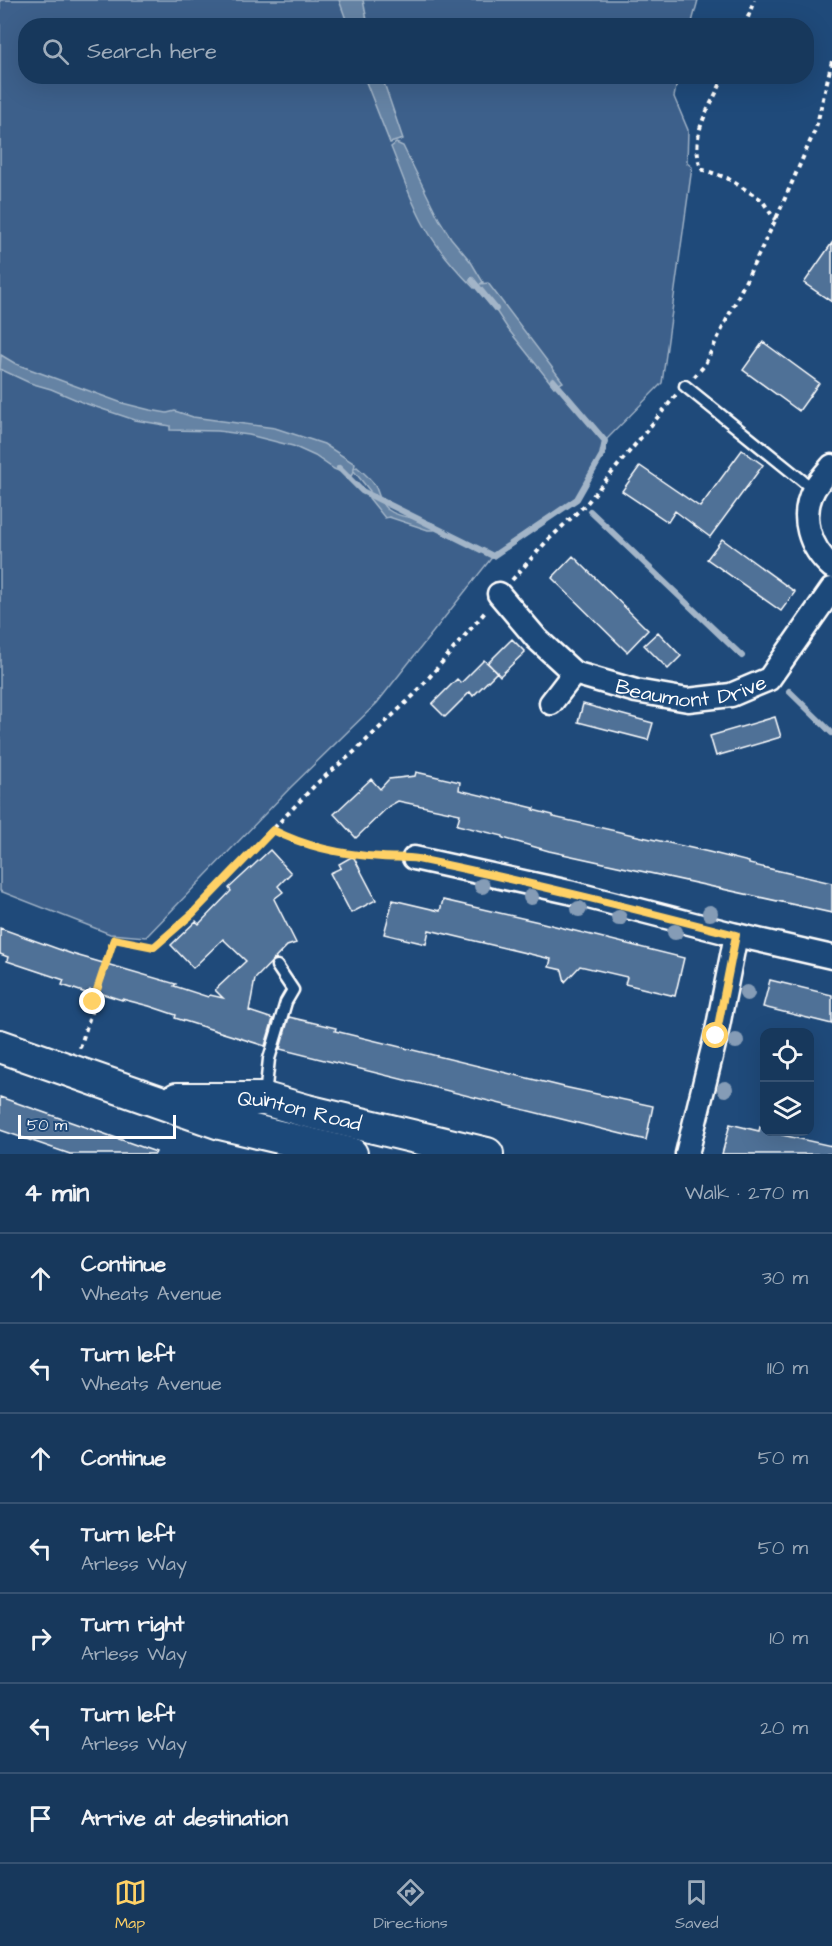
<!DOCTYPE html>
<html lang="en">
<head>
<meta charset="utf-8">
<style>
	:root { --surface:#17385c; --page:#203f62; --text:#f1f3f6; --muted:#9eacbb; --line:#365272; --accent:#ffd166 }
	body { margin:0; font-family:"Architects Daughter",sans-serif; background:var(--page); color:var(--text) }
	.controls { position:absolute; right:18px; bottom:18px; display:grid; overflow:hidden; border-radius:12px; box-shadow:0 6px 24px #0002 }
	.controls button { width:54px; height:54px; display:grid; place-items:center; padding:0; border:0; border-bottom:2px solid var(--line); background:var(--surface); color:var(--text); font:30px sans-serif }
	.scale { position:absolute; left:18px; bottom:15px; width:158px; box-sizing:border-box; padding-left:6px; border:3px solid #fff; border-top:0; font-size:16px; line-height:21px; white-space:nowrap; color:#fff; -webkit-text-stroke:4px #1f4a7a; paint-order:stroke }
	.stop { position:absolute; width:18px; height:18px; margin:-14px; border:4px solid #ffd166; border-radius:50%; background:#fff }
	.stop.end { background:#ffd166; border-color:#fff; box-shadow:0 2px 6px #0008 }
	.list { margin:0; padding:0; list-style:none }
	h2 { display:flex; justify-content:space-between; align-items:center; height:78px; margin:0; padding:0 24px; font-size:26px }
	h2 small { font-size:20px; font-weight:400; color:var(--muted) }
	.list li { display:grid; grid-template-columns:39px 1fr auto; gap:18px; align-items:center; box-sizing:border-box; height:90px; padding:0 24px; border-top:2px solid var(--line) }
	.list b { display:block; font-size:22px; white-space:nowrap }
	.list p { margin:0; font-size:20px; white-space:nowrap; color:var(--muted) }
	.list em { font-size:20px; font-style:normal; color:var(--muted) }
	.icon { flex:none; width:33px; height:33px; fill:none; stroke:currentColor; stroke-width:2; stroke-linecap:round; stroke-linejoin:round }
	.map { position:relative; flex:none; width:832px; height:1154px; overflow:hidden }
	.search { position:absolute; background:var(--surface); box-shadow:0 6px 24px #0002; left:18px; right:18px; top:18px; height:66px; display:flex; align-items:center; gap:15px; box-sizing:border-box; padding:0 21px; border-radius:24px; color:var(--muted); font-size:22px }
	.sheet { height:708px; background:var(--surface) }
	nav { display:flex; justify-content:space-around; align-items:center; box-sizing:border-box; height:84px; border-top:2px solid var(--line); background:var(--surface); font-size:16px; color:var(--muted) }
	nav a { display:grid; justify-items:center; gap:3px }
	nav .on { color:var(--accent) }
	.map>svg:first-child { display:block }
</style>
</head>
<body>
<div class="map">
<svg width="832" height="1154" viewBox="0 0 832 1154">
	<rect width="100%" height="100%" fill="#1f4a7a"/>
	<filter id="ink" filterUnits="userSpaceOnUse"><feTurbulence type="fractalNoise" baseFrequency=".0167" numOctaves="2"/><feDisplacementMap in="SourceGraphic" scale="12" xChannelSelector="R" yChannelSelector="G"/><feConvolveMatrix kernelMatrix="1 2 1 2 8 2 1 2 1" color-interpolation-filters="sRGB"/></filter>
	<g filter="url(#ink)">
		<path fill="#3c618b" stroke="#9eb0c5" stroke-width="1.5" d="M0,0H698L691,26H26V76L678,77L674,97L688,130L687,163L692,167L662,383L605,441L602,455L577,499L493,556L377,703L291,787L146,937L110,934L0,891Z"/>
		<path fill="#6583a4" stroke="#a3b5c8" stroke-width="1.5" d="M339,0H363L368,25H348Z
			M364,77H382L403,139L390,143Z
			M396,143L403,146L439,219L451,238L471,262L483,282L480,284L488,283L563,382L554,387L508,329L479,285L474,288C456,270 437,248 424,225C410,200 402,174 391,147Z
			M1,355L16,364L122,403L150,410L167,413L175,411L193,417L275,428L324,444L355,464L354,469L357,467C363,472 370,478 374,484C380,493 378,501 387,509C401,520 422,516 436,525L434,530H428L389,517L385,518L369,498L370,491L354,471L351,476L334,469L315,456L293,446L249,435L218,431L170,430V426L135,420L84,403L51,389L30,383L0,369Z"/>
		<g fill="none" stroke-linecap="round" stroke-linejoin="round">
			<path stroke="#a3b5c8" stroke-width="6" d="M472,280L496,309
				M339,468L362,491L493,556L577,499L602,455L605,441L553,380
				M590,511L742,656
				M789,691L832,733"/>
		</g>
		<path fill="#507197" stroke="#fff" stroke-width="1.5" d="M832,243V302L804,283Z
			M763,342L819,383L799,411L743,370Z
			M742,450L763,465L710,537L675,511L668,522L622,491L640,466L700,507Z
			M722,539L795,592L781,611L707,559Z
			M573,556L648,630L627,652L552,578Z
			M658,632L681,656L668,669L644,645Z
			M512,639L525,652L500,676L488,663Z
			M484,660L497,672L473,696L470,692L445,717L432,704L457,679L461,683Z
			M583,704L653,723L648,740L578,722Z
			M775,717L781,737L716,756L710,736Z
			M416,772L460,782L459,790L534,808L533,810L553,815V817L709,852L749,862V864L832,883V913L549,851L503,838V836L457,825L460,814L398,801L389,806L356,838L334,814L371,779L380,789L389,779L415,776Z
			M270,850L291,873L278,886L283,892L274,899L296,943L287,946L255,979L249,1011L273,1019L265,1046L175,1018L176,1015L149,1006L122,999V1000L90,990L89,994L62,985L64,980L7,961L8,957L0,954V928L72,954L176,984L174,986L208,997L210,995L223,998L215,990L246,961L223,939L193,968L171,945L196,921L199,924L231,891L229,888Z
			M353,856L376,900L351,913L330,873L341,868L339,864Z
			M393,900L440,911L443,900L539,922L684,958L675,996L625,984L627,977L580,966L565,982L562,970L549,967L551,959L429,930L426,944L384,934Z
			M770,980L832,995V1024L763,1007Z
			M289,1017L336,1028L335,1031L564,1087L653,1106L646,1140L280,1049Z
			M0,1097L156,1152L155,1154H70L0,1130Z
			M730,1124L759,1131L760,1127L765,1128V1131H778L783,1133L782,1135L832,1146V1154H722Z"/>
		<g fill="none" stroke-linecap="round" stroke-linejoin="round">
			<g stroke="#fff" stroke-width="15">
				<path id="lane" d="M685,386L814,490
					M265,1096L269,1059L286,1002L293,990L277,966"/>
			</g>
			<g stroke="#fff" stroke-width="27">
				<g id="street">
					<path d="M832,466C826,473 819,481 814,489C799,517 810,548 832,567"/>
					<path id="s1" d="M499,594L537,639L574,673L636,691L688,700L731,695L769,679L832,589"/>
					<path d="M551,703L574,673"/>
					<path d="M414,858L569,892L736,935L832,957"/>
					<path d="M687,1154L716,1036L736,935"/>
				</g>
			</g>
			<g stroke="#fff" stroke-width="36">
				<g id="secondary">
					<path d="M0,1046L220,1123L351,1154"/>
					<path id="s2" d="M177,1099H265L307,1111L487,1154"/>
				</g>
			</g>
			<path stroke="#fff" stroke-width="4" stroke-dasharray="4.5 4.5" stroke-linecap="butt" d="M745,26L754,0
				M724,76C710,110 689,130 701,169L727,178L762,200L775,220
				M694,377L704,366L775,221L816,128L832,61
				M512,580L547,541L587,503L676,395
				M273,830C309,849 353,856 394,858
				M80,1048L114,939L154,947L192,914L316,784L354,752L414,695L486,611"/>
			<use href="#lane" stroke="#1f4a7a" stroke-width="10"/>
			<use href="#street" stroke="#1f4a7a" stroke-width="22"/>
			<use href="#secondary" stroke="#1f4a7a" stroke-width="32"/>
		</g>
		<g fill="#859cb6">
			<circle cx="482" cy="886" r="8"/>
			<circle cx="531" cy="897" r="8"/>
			<circle cx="579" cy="909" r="8"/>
			<circle cx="710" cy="913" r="8"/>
			<circle cx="619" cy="918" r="8"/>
			<circle cx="675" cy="932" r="8"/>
			<circle cx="747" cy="993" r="8"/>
			<circle cx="736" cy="1041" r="8"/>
			<circle cx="725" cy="1089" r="8"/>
		</g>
	</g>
	<g fill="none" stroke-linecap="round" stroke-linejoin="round" filter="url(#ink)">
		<path stroke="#ffd166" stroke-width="8" d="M93,1002L114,939L154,947L192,914L273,830C306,847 345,855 382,857C394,858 407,857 418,859C525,881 631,908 736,935L716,1036"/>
	</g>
	<g text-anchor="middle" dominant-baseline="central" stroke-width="4.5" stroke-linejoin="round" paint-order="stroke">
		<g font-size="21" fill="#fff" stroke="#1f4a7a">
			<text stroke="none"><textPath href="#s1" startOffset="230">Beaumont Drive</textPath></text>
			<text stroke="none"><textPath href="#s2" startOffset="124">Quinton Road</textPath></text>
		</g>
	</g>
</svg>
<div class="controls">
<button><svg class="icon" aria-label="locate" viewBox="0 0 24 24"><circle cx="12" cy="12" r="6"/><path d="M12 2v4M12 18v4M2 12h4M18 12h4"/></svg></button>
<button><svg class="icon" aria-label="layers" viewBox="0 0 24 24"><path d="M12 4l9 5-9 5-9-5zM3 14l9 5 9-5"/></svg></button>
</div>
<div class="scale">50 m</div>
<div class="stop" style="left:716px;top:1036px"></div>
<div class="stop end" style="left:93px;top:1002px"></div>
<div class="search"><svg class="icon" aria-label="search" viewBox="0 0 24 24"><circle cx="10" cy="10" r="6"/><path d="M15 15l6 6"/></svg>Search here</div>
</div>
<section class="sheet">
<h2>4 min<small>Walk · 270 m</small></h2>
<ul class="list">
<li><svg class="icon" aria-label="ahead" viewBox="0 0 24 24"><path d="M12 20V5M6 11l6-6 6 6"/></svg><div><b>Continue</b><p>Wheats Avenue</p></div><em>30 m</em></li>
<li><svg class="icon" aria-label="left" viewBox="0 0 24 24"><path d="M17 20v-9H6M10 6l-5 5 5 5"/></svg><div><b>Turn left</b><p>Wheats Avenue</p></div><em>110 m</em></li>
<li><svg class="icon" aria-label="ahead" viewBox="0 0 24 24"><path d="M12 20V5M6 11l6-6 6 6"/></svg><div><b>Continue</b></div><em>50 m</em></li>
<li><svg class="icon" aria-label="left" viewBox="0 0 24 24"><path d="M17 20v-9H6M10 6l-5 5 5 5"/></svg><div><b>Turn left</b><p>Arless Way</p></div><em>50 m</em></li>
<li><svg class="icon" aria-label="right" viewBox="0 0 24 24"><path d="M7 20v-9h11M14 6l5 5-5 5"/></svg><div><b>Turn right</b><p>Arless Way</p></div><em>10 m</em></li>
<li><svg class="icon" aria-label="left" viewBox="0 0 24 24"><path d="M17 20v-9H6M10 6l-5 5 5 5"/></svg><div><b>Turn left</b><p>Arless Way</p></div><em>20 m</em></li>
<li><svg class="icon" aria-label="arrive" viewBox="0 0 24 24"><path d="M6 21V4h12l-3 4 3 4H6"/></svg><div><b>Arrive at destination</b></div></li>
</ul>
</section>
<nav>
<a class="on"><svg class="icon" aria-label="map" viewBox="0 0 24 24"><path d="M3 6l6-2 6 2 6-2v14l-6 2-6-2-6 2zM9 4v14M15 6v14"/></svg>Map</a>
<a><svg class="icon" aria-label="directions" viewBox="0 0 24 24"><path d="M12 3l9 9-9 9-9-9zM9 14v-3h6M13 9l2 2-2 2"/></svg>Directions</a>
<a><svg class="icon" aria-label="saved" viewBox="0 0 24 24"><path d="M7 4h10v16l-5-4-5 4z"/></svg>Saved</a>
</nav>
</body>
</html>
